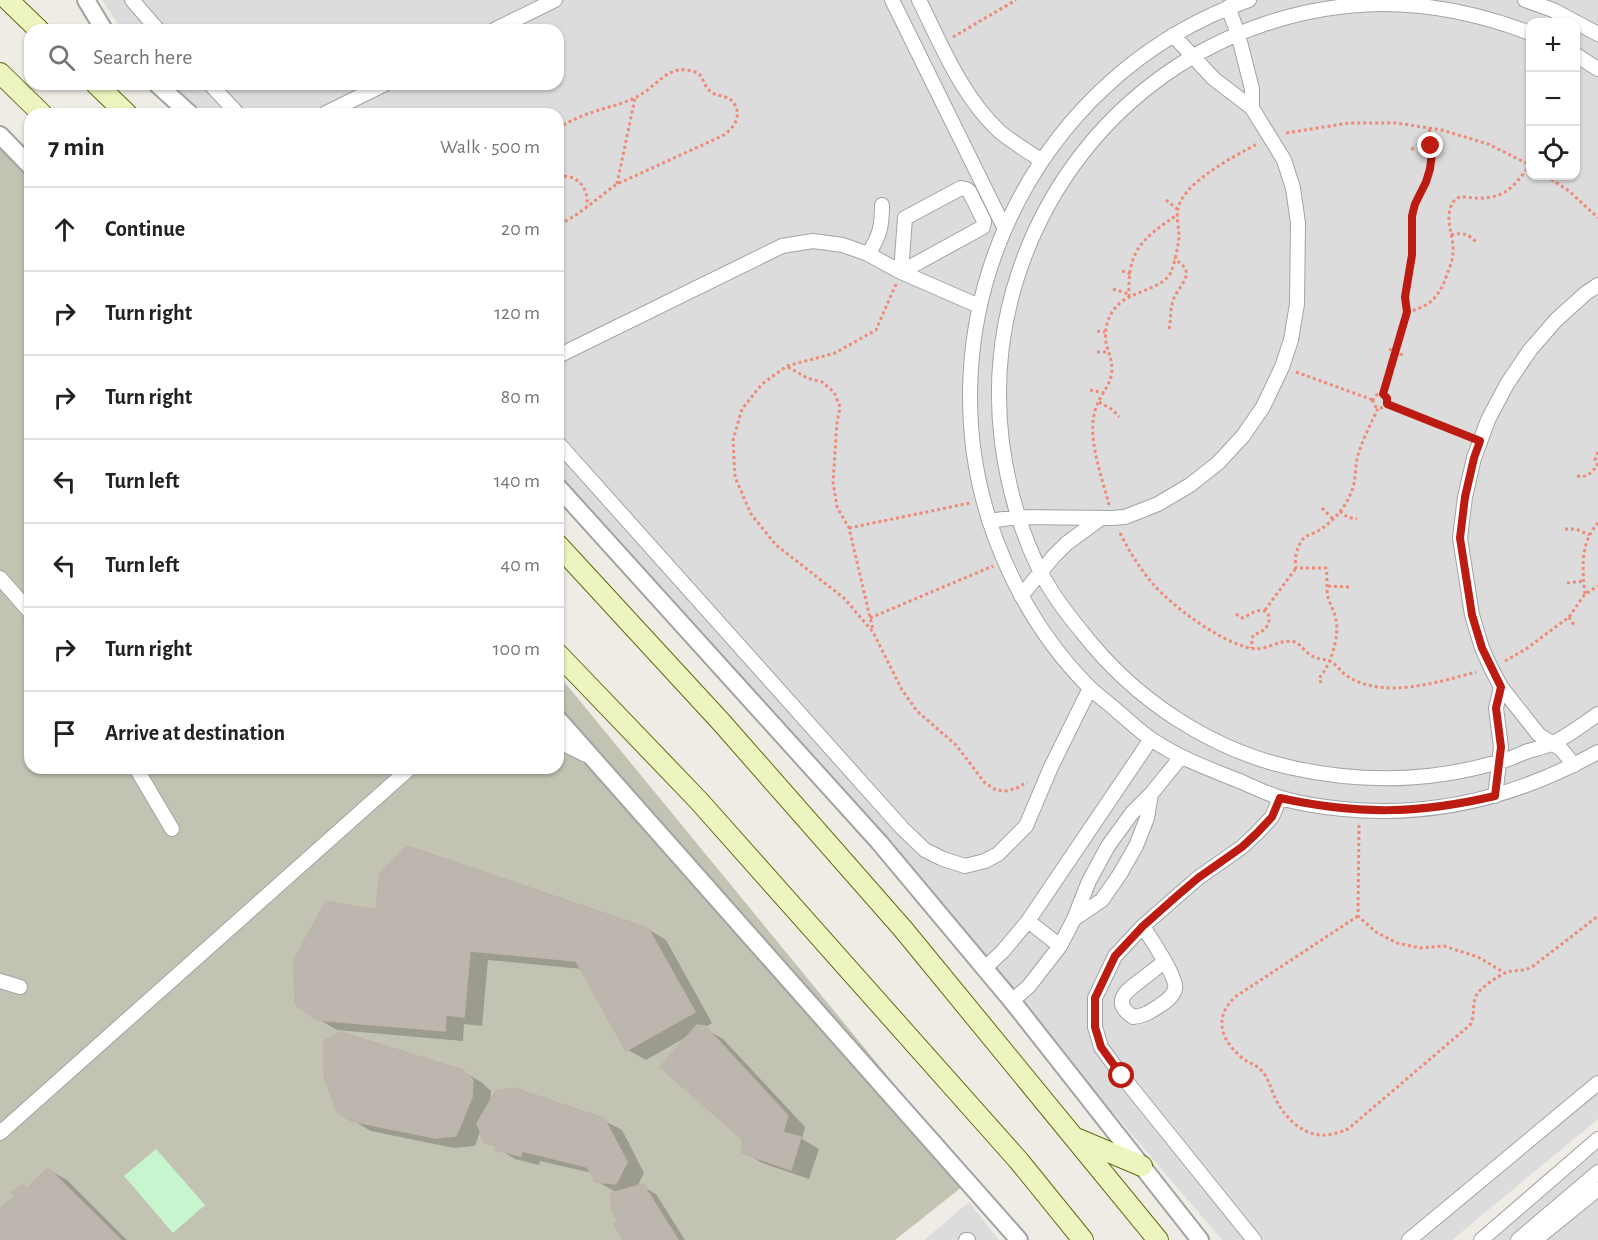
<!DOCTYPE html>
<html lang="en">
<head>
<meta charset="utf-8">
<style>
	:root { --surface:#fff; --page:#f6f6f6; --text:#222; --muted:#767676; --line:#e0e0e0 }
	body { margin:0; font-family:"Alegreya Sans",sans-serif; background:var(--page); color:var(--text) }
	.controls { position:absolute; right:18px; top:18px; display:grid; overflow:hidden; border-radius:12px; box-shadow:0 2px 4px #0004 }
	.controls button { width:54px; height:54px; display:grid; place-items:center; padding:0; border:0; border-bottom:2px solid var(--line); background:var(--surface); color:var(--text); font:30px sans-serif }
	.stop { position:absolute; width:18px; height:18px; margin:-14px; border:4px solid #bc1b12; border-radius:50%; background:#fff }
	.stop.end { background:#bc1b12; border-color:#fff; box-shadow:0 2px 6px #0008 }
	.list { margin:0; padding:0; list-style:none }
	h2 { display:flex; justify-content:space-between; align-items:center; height:78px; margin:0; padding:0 24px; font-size:26px }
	h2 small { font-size:20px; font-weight:400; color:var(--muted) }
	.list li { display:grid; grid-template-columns:39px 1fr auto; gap:18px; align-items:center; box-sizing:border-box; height:84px; padding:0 24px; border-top:2px solid var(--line) }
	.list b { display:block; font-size:22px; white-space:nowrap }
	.list em { font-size:20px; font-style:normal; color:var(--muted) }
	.icon { flex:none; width:33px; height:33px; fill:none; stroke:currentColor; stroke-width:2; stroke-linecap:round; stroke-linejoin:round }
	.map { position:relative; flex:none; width:1598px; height:1240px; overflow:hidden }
	.search { position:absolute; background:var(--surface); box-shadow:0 2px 4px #0004; left:24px; top:24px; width:540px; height:66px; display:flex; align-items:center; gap:15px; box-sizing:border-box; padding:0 21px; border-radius:18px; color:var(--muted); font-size:22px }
	.panel { position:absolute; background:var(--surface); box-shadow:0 2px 4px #0004; left:24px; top:108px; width:540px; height:666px; border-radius:18px }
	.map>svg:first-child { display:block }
</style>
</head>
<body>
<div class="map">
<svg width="1598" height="1240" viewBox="0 0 1598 1240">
	<rect width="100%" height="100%" fill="#efece6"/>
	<path fill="#dddcdc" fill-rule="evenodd" d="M102,0H1598V1119L1452,1240H1222L872,830L558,495V114H201L173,84H558V30H122ZM1530,22H1576V176H1530Z
		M1598,1136V1240H1473Z
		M969,1202L999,1240H924Z"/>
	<path fill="#c2c3b2" d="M0,127L30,157V768H558V676L571,690L972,1179L895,1240H0Z"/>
	<path fill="#c7f5cd" d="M156,1149L205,1205L173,1233L124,1176Z"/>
	<path fill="#0003" d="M377,912L648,929L666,940L712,1023L704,1028L723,1039L805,1127L802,1139L819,1149L809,1179L762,1163L744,1152L743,1138L688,1036L646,1060L628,1050L583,969L488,960L482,1026L464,1024L463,1041L337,1030L318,1019Z
		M462,1071L481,1082L491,1091L490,1105L603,1120L622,1130L644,1173L637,1187L642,1186L656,1194L685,1240H626L620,1221L618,1193L596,1181L592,1173L540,1161L539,1165L515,1159L486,1141L481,1129L475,1146L454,1148L371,1131L352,1120Z
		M49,1170L67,1180L127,1240H0V1211L16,1197L23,1186L28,1189Z"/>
	<path fill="#bcb6af" stroke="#bfb4a9" stroke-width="1.5" d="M407,846L648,928L695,1012L626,1051L576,961L470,951L464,1017L446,1015L445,1031L317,1020L295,1004L294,960L326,901L376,910L380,873Z
		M697,1025L705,1026L788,1116L783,1132L801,1137L791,1170L742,1153V1139L660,1067Z
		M340,1032L463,1070L473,1080L472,1097L456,1136L435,1138L351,1121L337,1112L324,1076V1041Z
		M514,1088L604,1118L627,1162L616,1184L595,1182L587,1167L522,1151L521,1156L495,1150L497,1147L484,1142L477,1123L496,1091Z
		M48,1168L121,1240H0V1209L14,1197L12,1192L23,1184L26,1189Z
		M643,1184L678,1240H624L614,1224L618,1221L612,1210L611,1193Z"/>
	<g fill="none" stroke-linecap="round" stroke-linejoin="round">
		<g stroke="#a3a3a3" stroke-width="16">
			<path id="minor" d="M132,0L158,30
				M892,0L1004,227
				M919,0C942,46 961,95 999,131C1012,142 1027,151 1041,160
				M1249,0C1030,77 915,323 996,540C1017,595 1048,646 1089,687C1097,695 1107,702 1116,710C1128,720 1140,732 1154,741C1181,759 1212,770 1242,782C1255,788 1268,794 1281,798C1301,804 1322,807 1343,809C1434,818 1519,796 1598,752
				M1525,0L1553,10L1598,34
				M1228,7L1238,34L1252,89V108
				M494,30L555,0
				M1530,33C1483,15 1433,4 1382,4C1223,6 1082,106 1025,255C1002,315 994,379 1002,443C1008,487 1021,533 1041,573C1052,594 1067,614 1082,632C1134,699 1210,750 1293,768C1361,783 1430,782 1498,762C1508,760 1518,755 1528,751C1535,749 1544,747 1551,744C1567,737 1583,724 1598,714
				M1576,55L1598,69
				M210,84L238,114
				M324,114L385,84
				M961,188L966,189L969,191L984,221L983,227L901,272L905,218Z
				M868,254C880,236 882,226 882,205
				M558,356L782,246L813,241L843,245L868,254L901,272L979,306
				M558,443L902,828L925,850L943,859L965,866L985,861L998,854L1026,826L1051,767L1090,688
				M989,521L1018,517L1112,518L1125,517L1158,504L1190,485L1218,463L1243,436L1263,407L1282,367L1291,340L1297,304L1298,223L1293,188L1284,160L1252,108L1214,79L1173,35
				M0,578L30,612
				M1021,596L1053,557L1067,543L1100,519
				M558,741L586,755
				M1574,765L1561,749L1539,735L1501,687L1491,668L1482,648L1472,615L1460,538L1465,497L1474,458L1488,420L1507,384L1530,350L1556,320L1586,293L1598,285
				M136,768L172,829
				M1495,796L1501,747L1496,708L1501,687
				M1074,919L1102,900L1120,874L1136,846L1147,818L1151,794
				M1028,921L1060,946
				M1143,926C1150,938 1178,978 1175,989C1173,997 1165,1002 1159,1006C1150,1012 1144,1016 1133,1017C1111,1002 1126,991 1141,980C1149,974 1156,968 1164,962
				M985,968L1003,951L1028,921L1151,739
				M0,981L20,987
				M1012,1001L1029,986L1060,946L1074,919L1089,881L1108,846L1132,813L1151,794L1181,757
				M0,1133L410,768
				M966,1240H968
				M1254,1240L1122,1076L1101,1047L1095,1027V998L1115,956L1143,926L1198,878L1242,847L1257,833L1272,817L1280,798
				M1409,1240L1598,1083
				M1481,1240L1598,1139
				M1518,1240L1598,1172
				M1535,1240L1598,1189"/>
		</g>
		<g stroke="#a3a3a3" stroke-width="20">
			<path id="tertiary" d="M86,0L104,30
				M157,84L190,114
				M0,135L30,166
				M558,487L879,842L1012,1001L1200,1240
				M558,719L1019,1240"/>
		</g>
		<g stroke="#5e6d0f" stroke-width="22">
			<path id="secondary" d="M8,0L39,30
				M0,73L42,114
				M96,84L127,114
				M558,545L722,723L903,929L1158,1240
				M558,654L699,801L1019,1161L1083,1240
				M1078,1139L1142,1166"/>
		</g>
		<path stroke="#ee8a78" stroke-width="3" stroke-dasharray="3 3" stroke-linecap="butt" d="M953,37L1016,0
			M558,128C570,121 583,115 596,111C611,106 627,103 640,95C654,87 663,73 679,70C685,69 697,71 701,76C704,81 705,87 710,91C716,97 726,95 731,100C744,113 735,127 724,135L617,184C597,198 580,215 558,225
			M1286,133L1349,123H1396L1442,130L1488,144L1530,165
			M1411,149L1431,146
			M1546,176L1569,191L1598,218
			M558,177C577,173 589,188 587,206
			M617,184L635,98
			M1166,200L1177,209
			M1451,235C1462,232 1469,234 1477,243
			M1122,271L1131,274
			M896,284L876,330L835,353L787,366L762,384L742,409L733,440L735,477L751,514L776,545L844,598L873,632L902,690L917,711L956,745L985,783L996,790L1006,791L1017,788L1027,782
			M1113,289L1129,294
			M1129,297C1127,250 1142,239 1178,214
			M1407,312C1430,307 1440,296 1447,274C1450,267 1453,259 1453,251C1454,236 1445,221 1451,206C1456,194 1464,197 1474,198C1483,199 1497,197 1505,192C1515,186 1523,174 1530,165
			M1169,329C1171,321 1170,312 1172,304C1176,285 1201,274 1174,259
			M1097,331L1105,332
			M1389,349L1405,356
			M1097,352H1104L1109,351
			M788,367L807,378L822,382L834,392L840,407L837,423L833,482L837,507L849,528L873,630
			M1296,372L1373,400
			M1090,390L1104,393
			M1373 401a7 7 0 1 1 14 0a7 7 0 1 1-14 0Z
			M1383,394L1407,312L1405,297L1412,255V216L1415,204L1426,182L1430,169L1432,153L1429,128
			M1099,402L1113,410L1119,417
			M1387,404L1466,435
			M1598,452L1595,460L1598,466
			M1577,476C1587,478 1591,473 1597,466
			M1109,505C1102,477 1087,438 1095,411C1099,395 1112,385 1112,369C1112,359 1108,352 1106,342C1104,329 1108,314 1118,305C1131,291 1164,289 1171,272C1174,266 1179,243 1179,236C1179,228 1176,217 1178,209C1183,182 1235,156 1257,144
			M1322,508L1333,519
			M1340,511C1345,516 1349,518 1357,519
			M849,528L970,503
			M1565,529H1576L1589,535
			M1120,533C1129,551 1139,567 1152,583C1173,607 1219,641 1250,648C1266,652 1279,638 1295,642C1300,644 1304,650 1309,654C1316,660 1323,658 1330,661C1336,664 1341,672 1347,676C1384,700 1438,682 1476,672
			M1567,583L1583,581
			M1328,586L1350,587
			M1585,594C1582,568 1580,543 1598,523
			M1265,610L1296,568
			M1236,614L1242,618C1251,615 1258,606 1268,613C1272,625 1264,632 1253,635L1251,648
			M1569,617L1574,625
			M870,618L993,566
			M1505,661L1526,649L1569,617L1585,594L1598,586
			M1321,683L1319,678C1330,667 1340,636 1336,620C1335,612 1330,605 1328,597C1326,588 1328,578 1326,568H1296C1294,560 1297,545 1304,538C1307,535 1312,534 1316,532C1333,523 1348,505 1353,487C1356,478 1355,468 1357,459C1361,442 1371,424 1378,408
			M1359,825L1358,916L1376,932L1397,943L1420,948L1444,946L1478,957L1505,973
			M1358,916L1235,997C1214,1017 1220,1038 1240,1056C1248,1064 1257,1063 1265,1075C1270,1083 1272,1092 1276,1100C1285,1117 1301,1134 1321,1135C1330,1136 1340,1132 1348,1129L1470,1025C1476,1015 1471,1001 1478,993C1481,988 1499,975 1505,973C1514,969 1523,972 1532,967L1598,916"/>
		<use href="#minor" stroke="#fff" stroke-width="14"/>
		<use href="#tertiary" stroke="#fff" stroke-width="16"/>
		<use href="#secondary" stroke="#eef4bf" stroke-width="20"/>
	</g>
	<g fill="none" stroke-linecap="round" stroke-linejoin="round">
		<path stroke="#bc1b12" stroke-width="8" d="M1122,1076L1101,1047L1095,1027V998L1115,956L1143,926L1178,895L1198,878L1242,847L1257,833L1272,817L1280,798C1358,815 1418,814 1495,796L1501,747L1496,708L1501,687L1482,648L1472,615L1460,538L1465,497L1474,458L1480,441L1387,404V398L1383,394L1407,312L1405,297L1412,255V216L1415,204L1426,182L1430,169L1432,153L1431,146"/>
	</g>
</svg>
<div class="controls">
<button>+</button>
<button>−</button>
<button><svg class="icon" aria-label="locate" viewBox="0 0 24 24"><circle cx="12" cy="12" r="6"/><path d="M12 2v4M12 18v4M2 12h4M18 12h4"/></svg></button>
</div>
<div class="stop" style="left:1122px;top:1076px"></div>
<div class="stop end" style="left:1431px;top:146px"></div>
<div class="search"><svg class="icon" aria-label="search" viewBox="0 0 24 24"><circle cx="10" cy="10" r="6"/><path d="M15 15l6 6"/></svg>Search here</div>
<section class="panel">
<h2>7 min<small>Walk · 500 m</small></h2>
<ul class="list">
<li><svg class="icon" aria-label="ahead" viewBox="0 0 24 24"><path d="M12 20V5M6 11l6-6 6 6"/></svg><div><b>Continue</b></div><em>20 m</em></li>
<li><svg class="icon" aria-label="right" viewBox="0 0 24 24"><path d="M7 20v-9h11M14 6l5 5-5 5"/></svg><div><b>Turn right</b></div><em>120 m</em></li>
<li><svg class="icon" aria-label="right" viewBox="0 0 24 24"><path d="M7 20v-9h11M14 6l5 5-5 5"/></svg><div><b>Turn right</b></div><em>80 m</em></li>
<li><svg class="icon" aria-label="left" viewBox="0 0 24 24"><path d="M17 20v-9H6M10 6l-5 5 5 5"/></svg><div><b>Turn left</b></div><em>140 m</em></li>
<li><svg class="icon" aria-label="left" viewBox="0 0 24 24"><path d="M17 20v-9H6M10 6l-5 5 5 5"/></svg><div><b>Turn left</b></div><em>40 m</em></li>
<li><svg class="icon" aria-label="right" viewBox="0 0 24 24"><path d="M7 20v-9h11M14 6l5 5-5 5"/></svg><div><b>Turn right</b></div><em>100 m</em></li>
<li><svg class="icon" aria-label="arrive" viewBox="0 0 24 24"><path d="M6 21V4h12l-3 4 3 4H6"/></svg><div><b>Arrive at destination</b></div></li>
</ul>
</section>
</div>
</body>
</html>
